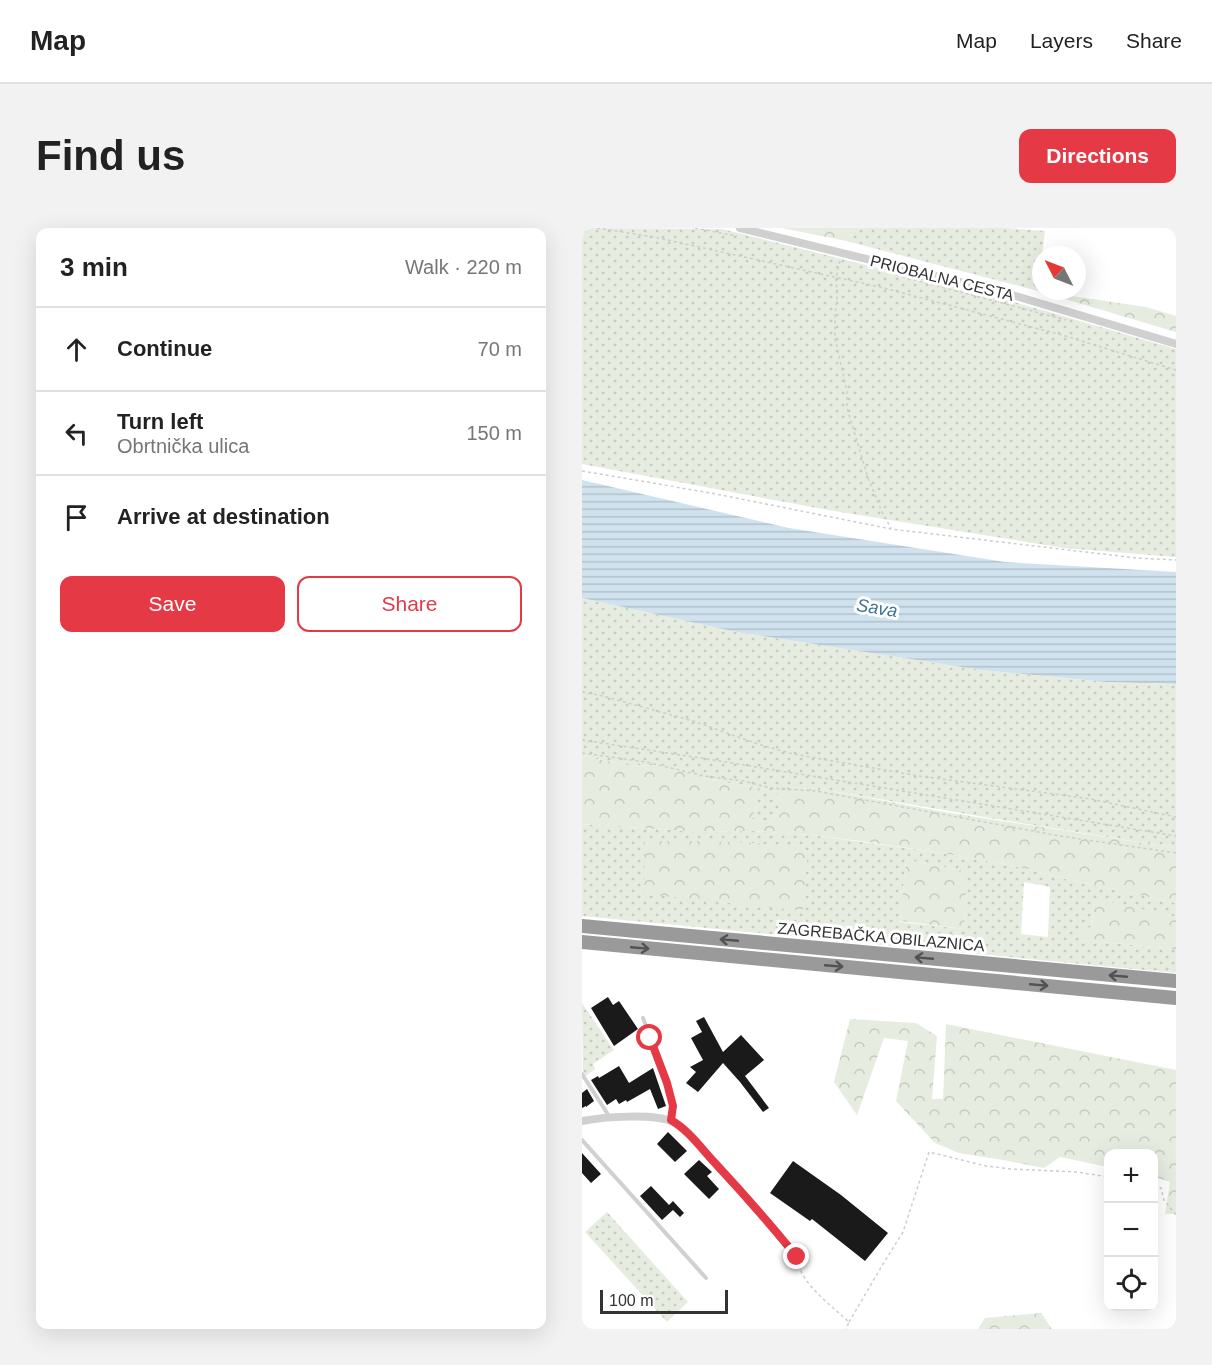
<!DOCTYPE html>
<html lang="en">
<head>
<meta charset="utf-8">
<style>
	:root { --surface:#fff; --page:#f2f2f2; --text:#222; --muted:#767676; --line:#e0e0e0; --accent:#e63946 }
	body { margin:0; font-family:Arial,sans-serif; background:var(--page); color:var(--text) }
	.controls { position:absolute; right:18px; bottom:18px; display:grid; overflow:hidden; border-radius:12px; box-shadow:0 6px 24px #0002 }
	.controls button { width:54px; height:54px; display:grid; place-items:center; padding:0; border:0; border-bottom:2px solid var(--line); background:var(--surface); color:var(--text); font:30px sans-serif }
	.compass { position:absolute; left:450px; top:18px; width:54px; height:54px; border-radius:50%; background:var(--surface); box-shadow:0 6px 24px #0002; rotate:312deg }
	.scale { position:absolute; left:18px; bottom:15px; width:128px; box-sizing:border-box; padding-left:6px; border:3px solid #333; border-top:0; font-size:16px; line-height:21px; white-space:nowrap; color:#333; -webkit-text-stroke:4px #fff; paint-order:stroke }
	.stop { position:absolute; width:18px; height:18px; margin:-14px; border:4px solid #e63946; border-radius:50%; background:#fff }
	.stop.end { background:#e63946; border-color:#fff; box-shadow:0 2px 6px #0008 }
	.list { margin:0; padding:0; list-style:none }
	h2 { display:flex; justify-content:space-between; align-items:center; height:78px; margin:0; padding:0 24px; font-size:26px }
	h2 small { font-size:20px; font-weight:400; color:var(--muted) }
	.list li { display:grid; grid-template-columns:39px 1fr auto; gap:18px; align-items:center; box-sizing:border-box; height:84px; padding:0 24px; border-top:2px solid var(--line) }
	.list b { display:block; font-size:22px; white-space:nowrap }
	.list p { margin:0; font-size:20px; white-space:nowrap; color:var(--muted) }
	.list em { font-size:20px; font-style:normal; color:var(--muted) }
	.actions { display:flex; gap:12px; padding:18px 24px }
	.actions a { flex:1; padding:14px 0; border:2px solid var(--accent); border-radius:12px; text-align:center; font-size:21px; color:var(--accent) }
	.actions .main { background:var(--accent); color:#fff }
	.icon { flex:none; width:33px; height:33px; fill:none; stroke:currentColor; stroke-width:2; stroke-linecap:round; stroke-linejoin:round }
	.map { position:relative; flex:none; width:594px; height:1101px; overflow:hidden; border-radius:12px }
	header { display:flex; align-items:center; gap:36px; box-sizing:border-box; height:84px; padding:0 30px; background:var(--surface); border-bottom:2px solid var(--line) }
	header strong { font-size:28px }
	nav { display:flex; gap:33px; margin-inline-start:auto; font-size:21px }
	.intro { display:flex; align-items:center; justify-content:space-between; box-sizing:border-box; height:144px; padding:0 36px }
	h1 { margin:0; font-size:42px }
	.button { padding:15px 27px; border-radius:12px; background:var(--accent); color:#fff; font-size:21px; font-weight:700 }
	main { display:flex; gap:36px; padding:0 36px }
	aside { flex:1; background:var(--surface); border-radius:12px; box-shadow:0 6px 24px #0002 }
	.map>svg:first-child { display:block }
</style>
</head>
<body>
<header>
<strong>Map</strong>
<nav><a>Map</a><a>Layers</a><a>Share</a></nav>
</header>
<div class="intro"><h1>Find us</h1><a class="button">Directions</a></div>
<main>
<aside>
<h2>3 min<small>Walk · 220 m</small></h2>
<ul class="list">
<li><svg class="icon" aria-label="ahead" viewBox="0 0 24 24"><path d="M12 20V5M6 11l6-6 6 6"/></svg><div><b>Continue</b></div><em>70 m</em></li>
<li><svg class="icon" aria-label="left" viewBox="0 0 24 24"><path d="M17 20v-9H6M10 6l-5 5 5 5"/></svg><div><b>Turn left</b><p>Obrtnička ulica</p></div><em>150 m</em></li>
<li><svg class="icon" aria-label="arrive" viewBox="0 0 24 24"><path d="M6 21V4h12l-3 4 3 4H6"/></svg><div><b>Arrive at destination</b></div></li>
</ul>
<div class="actions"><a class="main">Save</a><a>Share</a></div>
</aside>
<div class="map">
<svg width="594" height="1101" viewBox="0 0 594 1101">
	<defs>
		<pattern id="grass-dots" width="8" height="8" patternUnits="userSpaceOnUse" patternTransform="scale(1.5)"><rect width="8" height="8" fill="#e6ecdf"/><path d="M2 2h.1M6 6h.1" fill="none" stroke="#c6cbc0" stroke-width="1.8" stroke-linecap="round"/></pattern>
		<pattern id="forest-crowns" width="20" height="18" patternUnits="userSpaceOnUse" patternTransform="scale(1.5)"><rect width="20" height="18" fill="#e6ecdf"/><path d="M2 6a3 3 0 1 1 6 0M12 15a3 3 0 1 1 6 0" fill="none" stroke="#c6cbc0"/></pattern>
		<pattern id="water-rules" width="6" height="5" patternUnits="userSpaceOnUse" patternTransform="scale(1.5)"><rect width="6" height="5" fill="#cfe2ee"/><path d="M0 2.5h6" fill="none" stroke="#b2c2cd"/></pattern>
	</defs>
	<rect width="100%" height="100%" fill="#fff"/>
	<path fill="url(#grass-dots)" fill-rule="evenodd" d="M0,0L140,1L425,72L594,121V329L482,320L246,282L0,236Z
		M273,0H424L463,3L460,27H459L456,63L264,13L272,3Z
		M0,370L154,404L399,442L524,454L594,456V620L414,591L238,561L203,559L197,579L190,595L170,591L179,561L177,560L123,551L92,538L45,537L0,528Z
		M0,596L119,604L171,603L229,607L360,625L438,639L488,652L594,675V689L512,671L510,700L499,712L594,721V745L0,688ZM324,632L384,643L382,701L318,694ZM442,654L468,659L466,709L439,706Z
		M0,775L32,822L11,836L13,841L1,850Z
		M25,984L106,1074L85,1094L3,1004Z"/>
	<path fill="url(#forest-crowns)" d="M200,0H273L272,3L264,13Z
		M456,63L564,79L594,88V104Z
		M0,528L45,537L92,538L123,551L177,560L179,561L170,591L190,595L197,579L193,567L201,564L203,559L238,561L363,584L594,620V675L488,652L438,639L360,625L278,613L229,607L171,603L119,604L0,596Z
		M63,613H119L175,615L226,622L221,683L62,666Z
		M324,632L385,643L382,701L318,693Z
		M512,670L594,689V721L499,712L501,698L510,700Z
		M268,791L334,795L355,808L350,871H361L364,796L594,842V986H583L588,954L572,949V926H526V939L478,929L462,940L421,932L377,925L353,915L314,873L326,813L302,810L275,887L252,854Z
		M459,1085L470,1101H396L403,1090Z"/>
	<path fill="url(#water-rules)" d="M0,252L207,300L423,334L594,344V456L524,454L399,442L154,404L0,370Z"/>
	<path fill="#1a1a1a" d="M26,769L31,777L37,773L56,801L32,818L9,780Z
		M122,789L141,824L159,807L182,832L163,848L187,880L181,884L158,854L141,835L116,864L104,855L114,844L108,839L121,832L109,810L120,804L114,793Z
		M37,838L47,855L71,840L84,878L76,881L68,861L45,874L44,872L37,876L34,871L25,877L9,852L16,848L17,850Z
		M5,861L12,873L4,879V878L0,880V865Z
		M86,904L105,923L93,934L75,916Z
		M0,925L19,946L9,955L0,945Z
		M117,932L130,944L125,948L137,961L127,971L102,946Z
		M211,933L259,967L306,1005L283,1033L230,991L228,993L188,965Z
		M69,958L87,977L91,973L102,985L98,989L91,982L80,992L58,968Z"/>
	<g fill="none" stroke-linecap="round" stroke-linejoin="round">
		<path stroke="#cdcdcd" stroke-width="1.5" stroke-dasharray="3 3" stroke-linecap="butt" d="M15,0L72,9L302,60L480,107L594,142
			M113,0L155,8
			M258,33L254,50L255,71L253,87V110L265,164V180L286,250L300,284L309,300
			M314,47L484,92
			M0,243L129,265L309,301L554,330L594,332
			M0,464L21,468L111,493L179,517L211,526L337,548L509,571L594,589
			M0,512L138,533L594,608
			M0,525L64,534L122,548L162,553L188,560L234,563L478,608L594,625
			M572,957L579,960L582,972L594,987
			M217,1037C221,1057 252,1080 267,1094L264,1101
			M267,1094L301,1036L321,1004L347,924L404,938L429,941L495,944L526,949"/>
		<path stroke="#d0d0d0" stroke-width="4" d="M61,790L85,855L91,878L89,892
			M0,846L27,888
			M0,912L124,1050"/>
		<path stroke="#d0d0d0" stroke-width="8" d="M158,0L427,66L594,116
			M0,893C21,889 72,885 91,894C105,900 117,917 127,928C157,961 187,994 215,1029"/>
		<path stroke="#9a9a9a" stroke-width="14" d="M0,698L594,753
			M0,714L594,770"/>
	</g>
	<defs><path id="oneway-shaft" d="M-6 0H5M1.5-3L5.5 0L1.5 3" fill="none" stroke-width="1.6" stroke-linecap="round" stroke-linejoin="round" transform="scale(1.5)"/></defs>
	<g stroke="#525252">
		<use href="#oneway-shaft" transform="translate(147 712) rotate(-175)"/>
		<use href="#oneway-shaft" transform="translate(58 720) rotate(5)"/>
		<use href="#oneway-shaft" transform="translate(342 730) rotate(-175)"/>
		<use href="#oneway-shaft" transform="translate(252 738) rotate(5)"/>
		<use href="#oneway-shaft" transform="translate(536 748) rotate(-175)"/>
		<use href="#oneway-shaft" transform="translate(457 757) rotate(5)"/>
	</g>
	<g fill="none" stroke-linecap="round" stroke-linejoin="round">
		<path stroke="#e63946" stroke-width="8" d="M68,810L85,855L91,878L89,892C106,902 119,920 132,934C161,965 188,996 215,1029"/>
	</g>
	<g text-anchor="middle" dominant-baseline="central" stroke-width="6" stroke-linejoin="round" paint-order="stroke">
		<g font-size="16" fill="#333" stroke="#fff">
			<text transform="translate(360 50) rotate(14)">PRIOBALNA CESTA</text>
			<text transform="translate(299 709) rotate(5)">ZAGREBAČKA OBILAZNICA</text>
		</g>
		<g font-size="18" font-style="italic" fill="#3f7597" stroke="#fff">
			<text transform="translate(295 380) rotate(9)">Sava</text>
		</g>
	</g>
</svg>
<div class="controls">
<button>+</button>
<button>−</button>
<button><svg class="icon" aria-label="locate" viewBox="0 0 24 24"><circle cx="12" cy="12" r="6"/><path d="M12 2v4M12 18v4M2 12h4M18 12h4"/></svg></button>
</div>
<svg class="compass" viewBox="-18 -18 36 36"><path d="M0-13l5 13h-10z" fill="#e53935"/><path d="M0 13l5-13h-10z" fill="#767676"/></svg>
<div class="scale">100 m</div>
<div class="stop" style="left:68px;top:810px"></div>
<div class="stop end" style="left:215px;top:1029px"></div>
</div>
</main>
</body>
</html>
